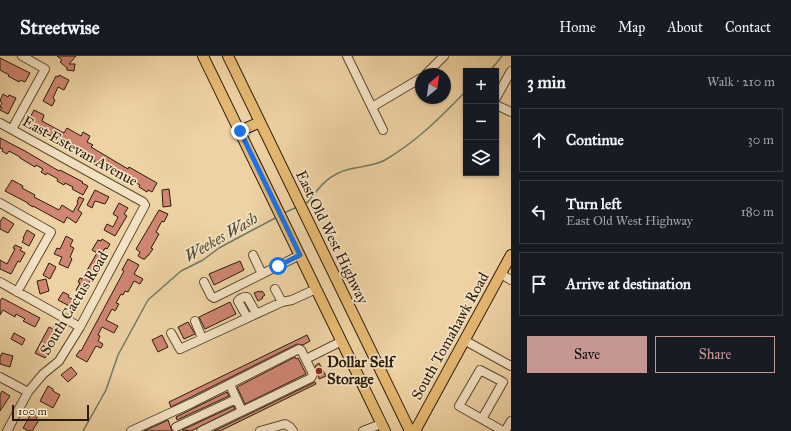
<!DOCTYPE html>
<html lang="en">
<head>
<meta charset="utf-8">
<style>
	:root { --surface:#171b24; --page:#242831; --text:#f1f3f6; --muted:#9ea1a6; --line:#363941; --accent:#c59692 }
	body { margin:0; font-family:"IM FELL Great Primer",serif; background:var(--page); color:var(--text) }
	.controls { position:absolute; right:12px; top:12px; display:grid; overflow:hidden; border-radius:0px; box-shadow:0 1px 3px #0004 }
	.controls button { width:36px; height:36px; display:grid; place-items:center; padding:0; border:0; border-bottom:1px solid var(--line); background:var(--surface); color:var(--text); font:20px sans-serif }
	.compass { position:absolute; left:415px; top:12px; width:36px; height:36px; border-radius:50%; background:var(--surface); box-shadow:0 1px 3px #0004; rotate:29deg }
	.scale { position:absolute; left:12px; bottom:10px; width:77px; box-sizing:border-box; padding-left:4px; border:2px solid #291c0b; border-top:0; font-size:11px; line-height:14px; white-space:nowrap; color:#291c0b; -webkit-text-stroke:3px #f4e2c4; paint-order:stroke }
	.stop { position:absolute; width:12px; height:12px; margin:-9px; border:3px solid #1a73e8; border-radius:50%; background:#fff }
	.stop.end { background:#1a73e8; border-color:#fff; box-shadow:0 1px 4px #0008 }
	.list { margin:0; padding:0; list-style:none }
	h2 { display:flex; justify-content:space-between; align-items:center; height:52px; margin:0; padding:0 16px; font-size:17px }
	h2 small { font-size:13px; font-weight:400; color:var(--muted) }
	.list li { display:grid; grid-template-columns:26px 1fr auto; gap:12px; align-items:center; box-sizing:border-box; height:64px; margin:0 8px 8px; padding:0 8px; border:1px solid var(--line); border-radius:0px }
	.list b { display:block; font-size:15px; white-space:nowrap }
	.list p { margin:0; font-size:13px; white-space:nowrap; color:var(--muted) }
	.list em { font-size:13px; font-style:normal; color:var(--muted) }
	.actions { display:flex; gap:8px; padding:12px 16px }
	.actions a { flex:1; padding:9px 0; border:1px solid var(--accent); border-radius:0px; text-align:center; font-size:14px; color:var(--accent) }
	.actions .main { background:var(--accent); color:#111 }
	.icon { flex:none; width:22px; height:22px; fill:none; stroke:currentColor; stroke-width:2; stroke-linecap:round; stroke-linejoin:round }
	.map { position:relative; flex:none; width:511px; height:375px; overflow:hidden }
	header { display:flex; align-items:center; gap:24px; box-sizing:border-box; height:56px; padding:0 20px; background:var(--surface); border-bottom:1px solid var(--line) }
	header strong { font-size:19px }
	nav { display:flex; gap:22px; margin-inline-start:auto; font-size:14px }
	main { display:flex }
	aside { flex:1; background:var(--surface) }
	.map>svg:first-child { display:block }
</style>
</head>
<body>
<header>
<strong>Streetwise</strong>
<nav><a>Home</a><a>Map</a><a>About</a><a>Contact</a></nav>
</header>
<main>
<div class="map">
<svg width="511" height="375" viewBox="0 0 511 375">
	<rect width="100%" height="100%" fill="#eed2a4"/>
	<filter id="stains"><feTurbulence type="fractalNoise" baseFrequency=".005" numOctaves="4"/><feColorMatrix values="0 0 0 0 .2 0 0 0 0 .09 0 0 0 0 .02 0 0 0 .5 -.17"/></filter>
	<radialGradient id="worn" r=".72"><stop offset=".6" stop-color="#630" stop-opacity="0"/><stop offset="1" stop-color="#630" stop-opacity=".3"/></radialGradient>
	<g fill="none" stroke-linecap="round" stroke-linejoin="round">
		<path stroke="#6d7a66" stroke-width="1.5" d="M490,15L502,0
			M304,148L308,146C320,130 329,118 350,113C362,110 374,110 385,104C416,86 441,61 466,35
			M284,157L297,151
			M83,375L106,334L118,299L148,244L181,215L203,204L219,192L277,161"/>
	</g>
	<path fill="#d08673" stroke="#291c0b" d="M57,0H76L69,8H75L74,15L67,14V12L60,6L62,4Z
		M0,2L30,17L25,26L20,24L19,26L8,20L9,19L0,14Z
		M59,19L69,24L64,34L58,31L53,42L55,44L52,50L43,45L56,20L58,21Z
		M3,38L8,41L9,39L16,42L8,58L0,54L2,52L0,51L2,47L0,45Z
		M34,54L44,59L42,65L64,77L67,72L81,80L83,76L90,80L87,86L93,89L91,91L128,113L129,111L157,127L152,136L148,134L147,136L139,131L140,129L102,109L100,113L93,108L95,104L93,103L94,101L82,94L80,98L75,95L78,91L67,84L65,88L36,72L35,74L26,69Z
		M0,82L25,95L59,115L60,114L83,126L82,127L88,130L83,139L72,133L73,131L65,127L64,129L57,125L58,123L47,117L46,119L41,116L43,113L36,109L35,111L20,102V101L9,95L7,98L2,95L3,93L0,92Z
		M12,124L23,130L22,132L35,139L34,141L59,154L62,149L73,156L78,147L77,146L79,141L84,143L78,154L82,157L76,167L67,161L64,167L33,150V151L28,148V147L5,135Z
		M169,133L171,150L163,151L162,134Z
		M95,134L109,141L105,148L95,145L92,152L87,149Z
		M119,147L128,152L124,158L127,160L115,180L104,174L107,168L113,171L118,161L113,158Z
		M159,154L168,158L164,166L162,165L156,176L159,178L151,192L153,193L148,200H147L145,203H143L138,200L140,196L136,193Z
		M3,161L14,168L8,177L0,173V166Z
		M27,174L35,179L29,190L22,186L24,183L23,182Z
		M66,180L73,184L70,190L74,192L70,201L72,203L68,212L59,208L62,201L54,198L57,192L60,193Z
		M102,183L110,188L107,193L105,192L98,205L101,206L83,237L76,234L80,227L78,226L80,222L82,223L97,197L92,194L98,184L101,185Z
		M15,189L22,192L20,194L25,197L20,206L18,205L11,218L0,213V204L7,208L15,193L13,192Z
		M128,203L139,209L134,218L143,223L140,228L134,225L128,236L125,235L123,239L121,238L116,247L119,248L115,255L112,253L106,264L118,270L114,277L102,271L98,279L100,280L98,285L103,288L101,292L96,290L87,306L76,300L80,294L81,295L124,215L122,214Z
		M240,205L244,214L214,229L209,218Z
		M49,207L56,211L50,223L43,219Z
		M46,223L49,235L40,238L37,225Z
		M259,235L260,236L262,235L265,239L262,241L263,242L258,245L254,237Z
		M63,236L69,239L68,241L77,246L73,252L58,244Z
		M2,242L40,262L35,271L23,265L25,263L16,258L15,261L3,254L0,259V245Z
		M230,246L236,258L205,273L199,261Z
		M188,266L195,278L184,283L178,271Z
		M55,268L62,272L60,276H62L57,285L55,284L45,302L35,297L49,271L53,273Z
		M14,277L25,283L22,289L11,283Z
		M162,279L168,291L158,296L152,284Z
		M307,279L310,285L303,289L297,288L171,351L169,346Z
		M2,297L13,300L10,311L0,308V299L1,300Z
		M295,301L296,303L298,302L306,318L245,348L237,331Z
		M319,307L326,320L319,323L318,316L315,310Z
		M71,311L77,318L68,326L61,319Z
		M315,326L316,328L220,375H214Z
		M48,330L53,333V335L60,339L53,352L40,345Z
		M2,335L10,340L0,355V339Z
		M227,336L229,340L177,364L176,361L178,360Z
		M234,350L235,353L191,375L182,374Z
		M32,356L38,360L36,363L39,364L32,375H29L23,372Z
		M168,364L172,375H144Z"/>
	<g fill="none" stroke-linecap="round" stroke-linejoin="round">
		<g stroke="#5a4a31" stroke-width="10">
			<path id="minor" d="M347,0L383,74
				M426,18L444,0
				M496,42L511,15
				M496,49L511,56
				M372,51L421,22
				M0,67L143,146L145,149L80,271L59,305L43,318L28,336L7,375
				M12,73L45,13L22,0
				M0,147L51,176L17,236
				M253,199L262,218
				M501,218L511,224
				M0,226L80,271
				M204,226L211,240L214,242L300,199
				M275,233L282,246
				M247,261L238,245C240,242 243,241 247,241L256,257
				M195,265L202,282
				M171,277L180,293L282,246L292,244L316,233
				M464,284L511,310
				M306,303L342,285
				M0,321L28,336
				M230,329L242,355
				M482,363L503,326L480,314L459,350L503,375
				M176,371L236,343
				M131,375L192,347L299,293L301,294L313,318L311,322L201,375
				M260,375L285,368L290,371L293,375
				M363,375L381,368
				M505,375L511,365"/>
		</g>
		<g stroke="#291c0b" stroke-width="12">
			<path id="major" d="M203,0L385,375
				M228,0L410,375
				M240,75L260,66
				M415,375L511,199"/>
		</g>
		<use href="#minor" stroke="#f4e2c4" stroke-width="8"/>
		<use href="#major" stroke="#e7b972" stroke-width="10"/>
	</g>
	<g fill="none" stroke-linecap="round" stroke-linejoin="round">
		<path stroke="#1a73e8" stroke-width="5" d="M240,75L300,199L278,210"/>
	</g>
	<circle fill="#8f2418" stroke="#f4e2c4" stroke-width="1.5" cx="319" cy="315" r="4"/>
	<g text-anchor="middle" dominant-baseline="central" stroke-width="3.5" stroke-linejoin="round" paint-order="stroke">
		<g font-size="15" fill="#291c0b" stroke="#f4e2c4">
			<text transform="translate(80 95) rotate(29)">East Estevan Avenue</text>
			<text transform="translate(332 181) rotate(64)">East Old West Highway</text>
			<text transform="translate(74 247) rotate(-59)">South Cactus Road</text>
			<text transform="translate(450 280) rotate(-61)">South Tomahawk Road</text>
		</g>
		<g font-size="15" font-weight="bold" fill="#291c0b" stroke="#f4e2c4" text-anchor="start">
			<text x="327" y="306">Dollar Self<tspan x="327" dy="17">Storage</tspan></text>
		</g>
		<g font-size="16" font-style="italic" fill="#4b4b38" stroke="#f4e2c4">
			<text transform="translate(221 181) rotate(-30)">Weekes Wash</text>
		</g>
	</g>
	<rect width="100%" height="100%" filter="url(#stains)"/>
	<rect width="100%" height="100%" fill="url(#worn)"/>
</svg>
<div class="controls">
<button>+</button>
<button>−</button>
<button><svg class="icon" aria-label="layers" viewBox="0 0 24 24"><path d="M12 4l9 5-9 5-9-5zM3 14l9 5 9-5"/></svg></button>
</div>
<svg class="compass" viewBox="-18 -18 36 36"><path d="M0-13l5 13h-10z" fill="#e53935"/><path d="M0 13l5-13h-10z" fill="#9ea1a6"/></svg>
<div class="scale">100 m</div>
<div class="stop" style="left:278px;top:210px"></div>
<div class="stop end" style="left:240px;top:75px"></div>
</div>
<aside>
<h2>3 min<small>Walk · 210 m</small></h2>
<ul class="list">
<li><svg class="icon" aria-label="ahead" viewBox="0 0 24 24"><path d="M12 20V5M6 11l6-6 6 6"/></svg><div><b>Continue</b></div><em>30 m</em></li>
<li><svg class="icon" aria-label="left" viewBox="0 0 24 24"><path d="M17 20v-9H6M10 6l-5 5 5 5"/></svg><div><b>Turn left</b><p>East Old West Highway</p></div><em>180 m</em></li>
<li><svg class="icon" aria-label="arrive" viewBox="0 0 24 24"><path d="M6 21V4h12l-3 4 3 4H6"/></svg><div><b>Arrive at destination</b></div></li>
</ul>
<div class="actions"><a class="main">Save</a><a>Share</a></div>
</aside>
</main>
</body>
</html>
